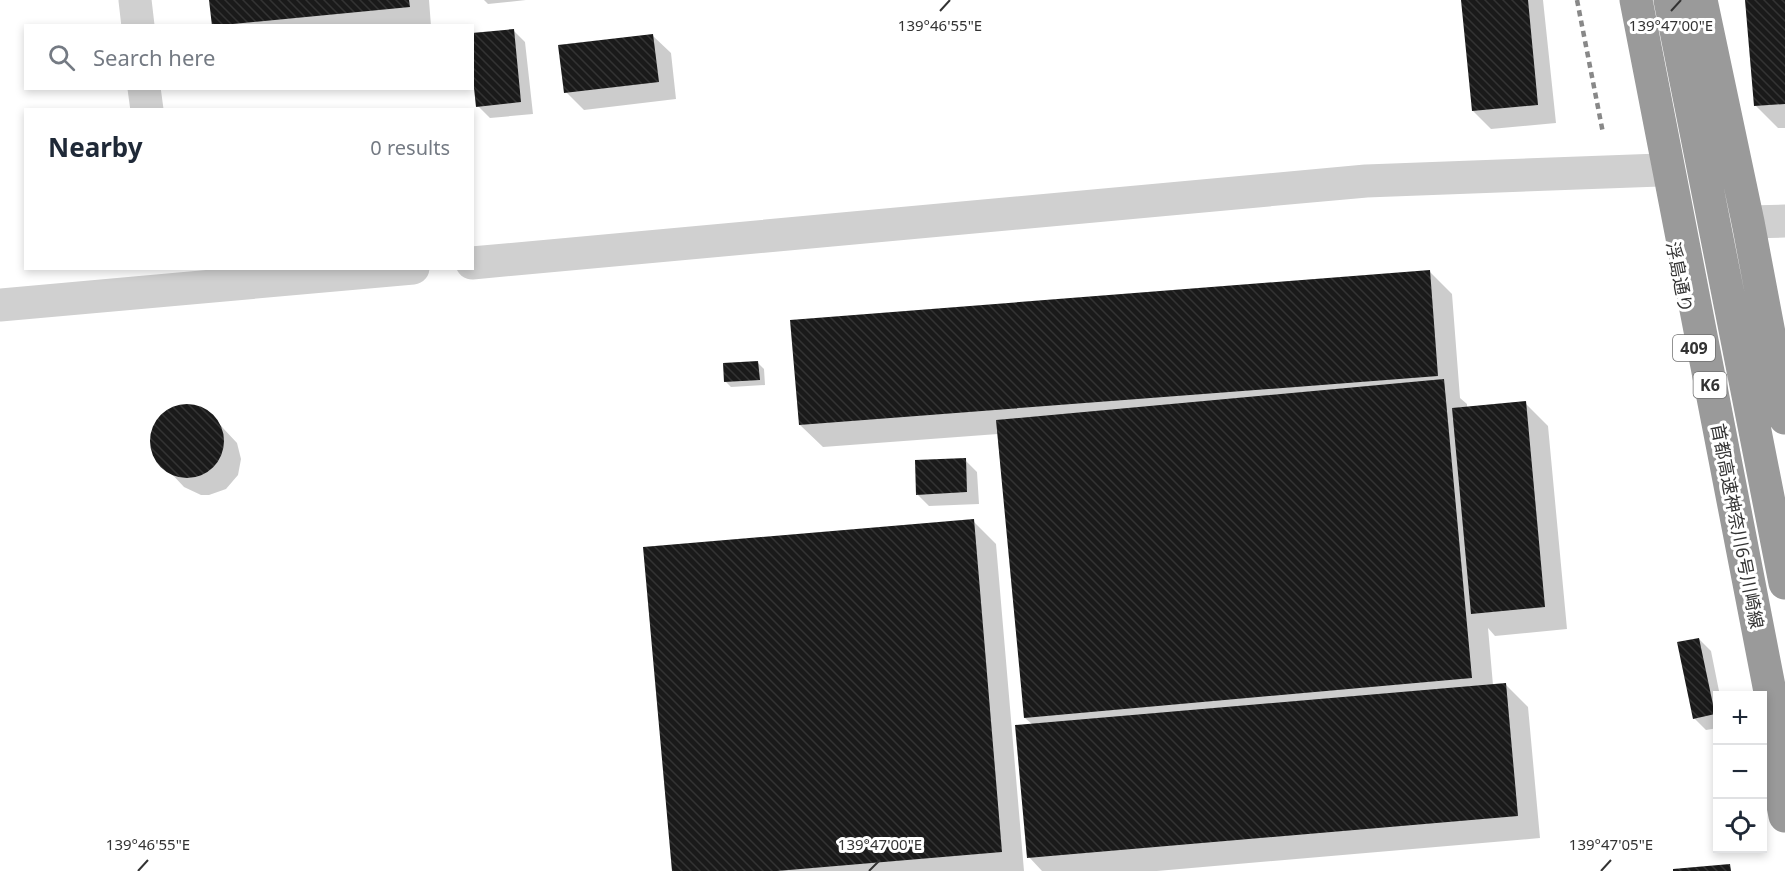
<!DOCTYPE html>
<html lang="en">
<head>
<meta charset="utf-8">
<style>
	:root { --surface:#fff; --page:#f2f2f3; --text:#1f2937; --muted:#747a83; --line:#e0e1e3 }
	body { margin:0; font-family:"Noto Sans","Noto Sans JP",sans-serif; background:var(--page); color:var(--text) }
	.controls { position:absolute; right:18px; bottom:18px; display:grid; overflow:hidden; border-radius:0px; box-shadow:0 3px 9px #0003 }
	.controls button { width:54px; height:54px; display:grid; place-items:center; padding:0; border:0; border-bottom:2px solid var(--line); background:var(--surface); color:var(--text); font:30px sans-serif }
	.list { margin:0; padding:0; list-style:none }
	h2 { display:flex; justify-content:space-between; align-items:center; height:78px; margin:0; padding:0 24px; font-size:26px }
	h2 small { font-size:20px; font-weight:400; color:var(--muted) }
	.icon { flex:none; width:33px; height:33px; fill:none; stroke:currentColor; stroke-width:2; stroke-linecap:round; stroke-linejoin:round }
	.map { position:relative; flex:none; width:1785px; height:871px; overflow:hidden }
	.search { position:absolute; background:var(--surface); box-shadow:0 3px 9px #0003; left:24px; top:24px; width:450px; height:66px; display:flex; align-items:center; gap:15px; box-sizing:border-box; padding:0 21px; border-radius:0px; color:var(--muted); font-size:22px }
	.panel { position:absolute; background:var(--surface); box-shadow:0 3px 9px #0003; left:24px; top:108px; width:450px; height:162px; border-radius:0px }
	.map>svg:first-child { display:block }
</style>
</head>
<body>
<div class="map">
<svg width="1785" height="871" viewBox="0 0 1785 871">
	<defs>
		<pattern id="building-back-hatch" width="6" height="6" patternUnits="userSpaceOnUse" patternTransform="scale(1.5)"><rect width="6" height="6" fill="#1a1a1a"/><path d="M-1 5l2 2M0 0l6 6M5-1l2 2" fill="none" stroke="#333"/></pattern>
	</defs>
	<rect width="100%" height="100%" fill="#fff"/>
	<path fill="#0003" d="M211,0H429L431,26H213Z
		M484,0H526L488,4Z
		M1462,0H1543L1556,123L1491,129L1473,111Z
		M1747,0H1785V128H1778L1755,105Z
		M513,30L525,42L533,114L490,118L478,106Z
		M653,36L671,53L676,99L584,110L566,92Z
		M1429,271L1452,294L1460,398L1467,404V408L1525,403L1548,426L1567,629L1495,636L1488,628L1493,685L1505,684L1528,707L1540,838L1157,871H1042L1029,857L1033,725L1025,718L998,434L823,447L800,425Z
		M758,363L764,369L765,385L731,387L725,381Z
		M184,405L193,406L208,412L237,443L241,459L238,475L226,489L209,495H201L184,487L155,456L152,442V434L158,420L167,411Z
		M965,460L977,472L979,504L929,506L917,494Z
		M973,521L996,544L1024,871H673Z
		M1699,639L1711,651L1720,696H1718V728L1706,730L1694,718Z"/>
	<path fill="url(#building-back-hatch)" d="M209,0H409L410,7L212,26Z
		M1461,0H1528L1538,105L1472,111Z
		M1745,0H1785V104L1754,106Z
		M514,29L521,102L476,107L472,69V33Z
		M653,34L659,82L564,93L558,45Z
		M1430,270L1438,376L799,425L790,320Z
		M758,361L760,380L724,382L723,363Z
		M1444,379L1472,678L1024,718L996,420Z
		M1526,401L1545,607L1471,614L1452,408Z
		M150 441a37 37 0 1 1 74 0a37 37 0 1 1-74 0Z
		M966,458L967,492L916,495L915,460Z
		M974,519L1002,852L777,871H672L643,547Z
		M1699,638L1715,714L1693,719L1677,642Z
		M1506,683L1518,816L1027,858L1015,725Z
		M1730,864L1731,871H1673V869Z"/>
	<g fill="none" stroke-linecap="round" stroke-linejoin="round">
		<path stroke="#d0d0d0" stroke-width="33" d="M135,0L138,26
			M144,88L147,110
			M1748,222L1785,221
			M472,263L1366,181L1660,170
			M0,305L413,268"/>
		<path stroke="#9a9a9a" stroke-width="33" d="M1636,0L1785,769
			M1670,0L1785,583
			M1701,0L1748,222L1785,418
			M1772,748L1785,816"/>
		<path stroke="#888" stroke-width="4.5" stroke-dasharray="6 4.5" stroke-linecap="butt" d="M1577,0L1603,133"/>
	</g>
	<path fill="none" stroke="#333" stroke-width="2" d="M940,11L950,0M1671,11L1681,0M138,871L148,860M869,871L880,860M1601,871L1611,860"/>
	<g text-anchor="middle" dominant-baseline="central" stroke-width="6" stroke-linejoin="round" paint-order="stroke">
		<g fill="#fff" stroke="#707070" stroke-width="1.5">
			<rect x="1673" y="335" width="42" height="26" rx="4.5"/>
			<rect x="1693.5" y="372" width="33" height="26" rx="4.5"/>
		</g>
		<g font-size="16" font-weight="bold" fill="#333">
			<text x="1694" y="348">409</text>
			<text x="1710" y="385">K6</text>
		</g>
		<g font-size="18" fill="#333" stroke="#fff">
			<text transform="translate(1680 277) rotate(79)">浮島通り</text>
			<text transform="translate(1738 526) rotate(79)">首都高速神奈川6号川崎線</text>
		</g>
	</g>
	<g font-size="15" text-anchor="middle" fill="#333" stroke="#fff" stroke-width="6" stroke-linejoin="round" paint-order="stroke">
		<text x="940" y="31">139°46'55"E</text>
		<text x="1671" y="31">139°47'00"E</text>
		<text x="148" y="850">139°46'55"E</text>
		<text x="880" y="850">139°47'00"E</text>
		<text x="1611" y="850">139°47'05"E</text>
	</g>
</svg>
<div class="controls">
<button>+</button>
<button>−</button>
<button><svg class="icon" aria-label="locate" viewBox="0 0 24 24"><circle cx="12" cy="12" r="6"/><path d="M12 2v4M12 18v4M2 12h4M18 12h4"/></svg></button>
</div>
<div class="search"><svg class="icon" aria-label="search" viewBox="0 0 24 24"><circle cx="10" cy="10" r="6"/><path d="M15 15l6 6"/></svg>Search here</div>
<section class="panel">
<h2>Nearby<small>0 results</small></h2>
<ul class="list">
</ul>
</section>
</div>
</body>
</html>
